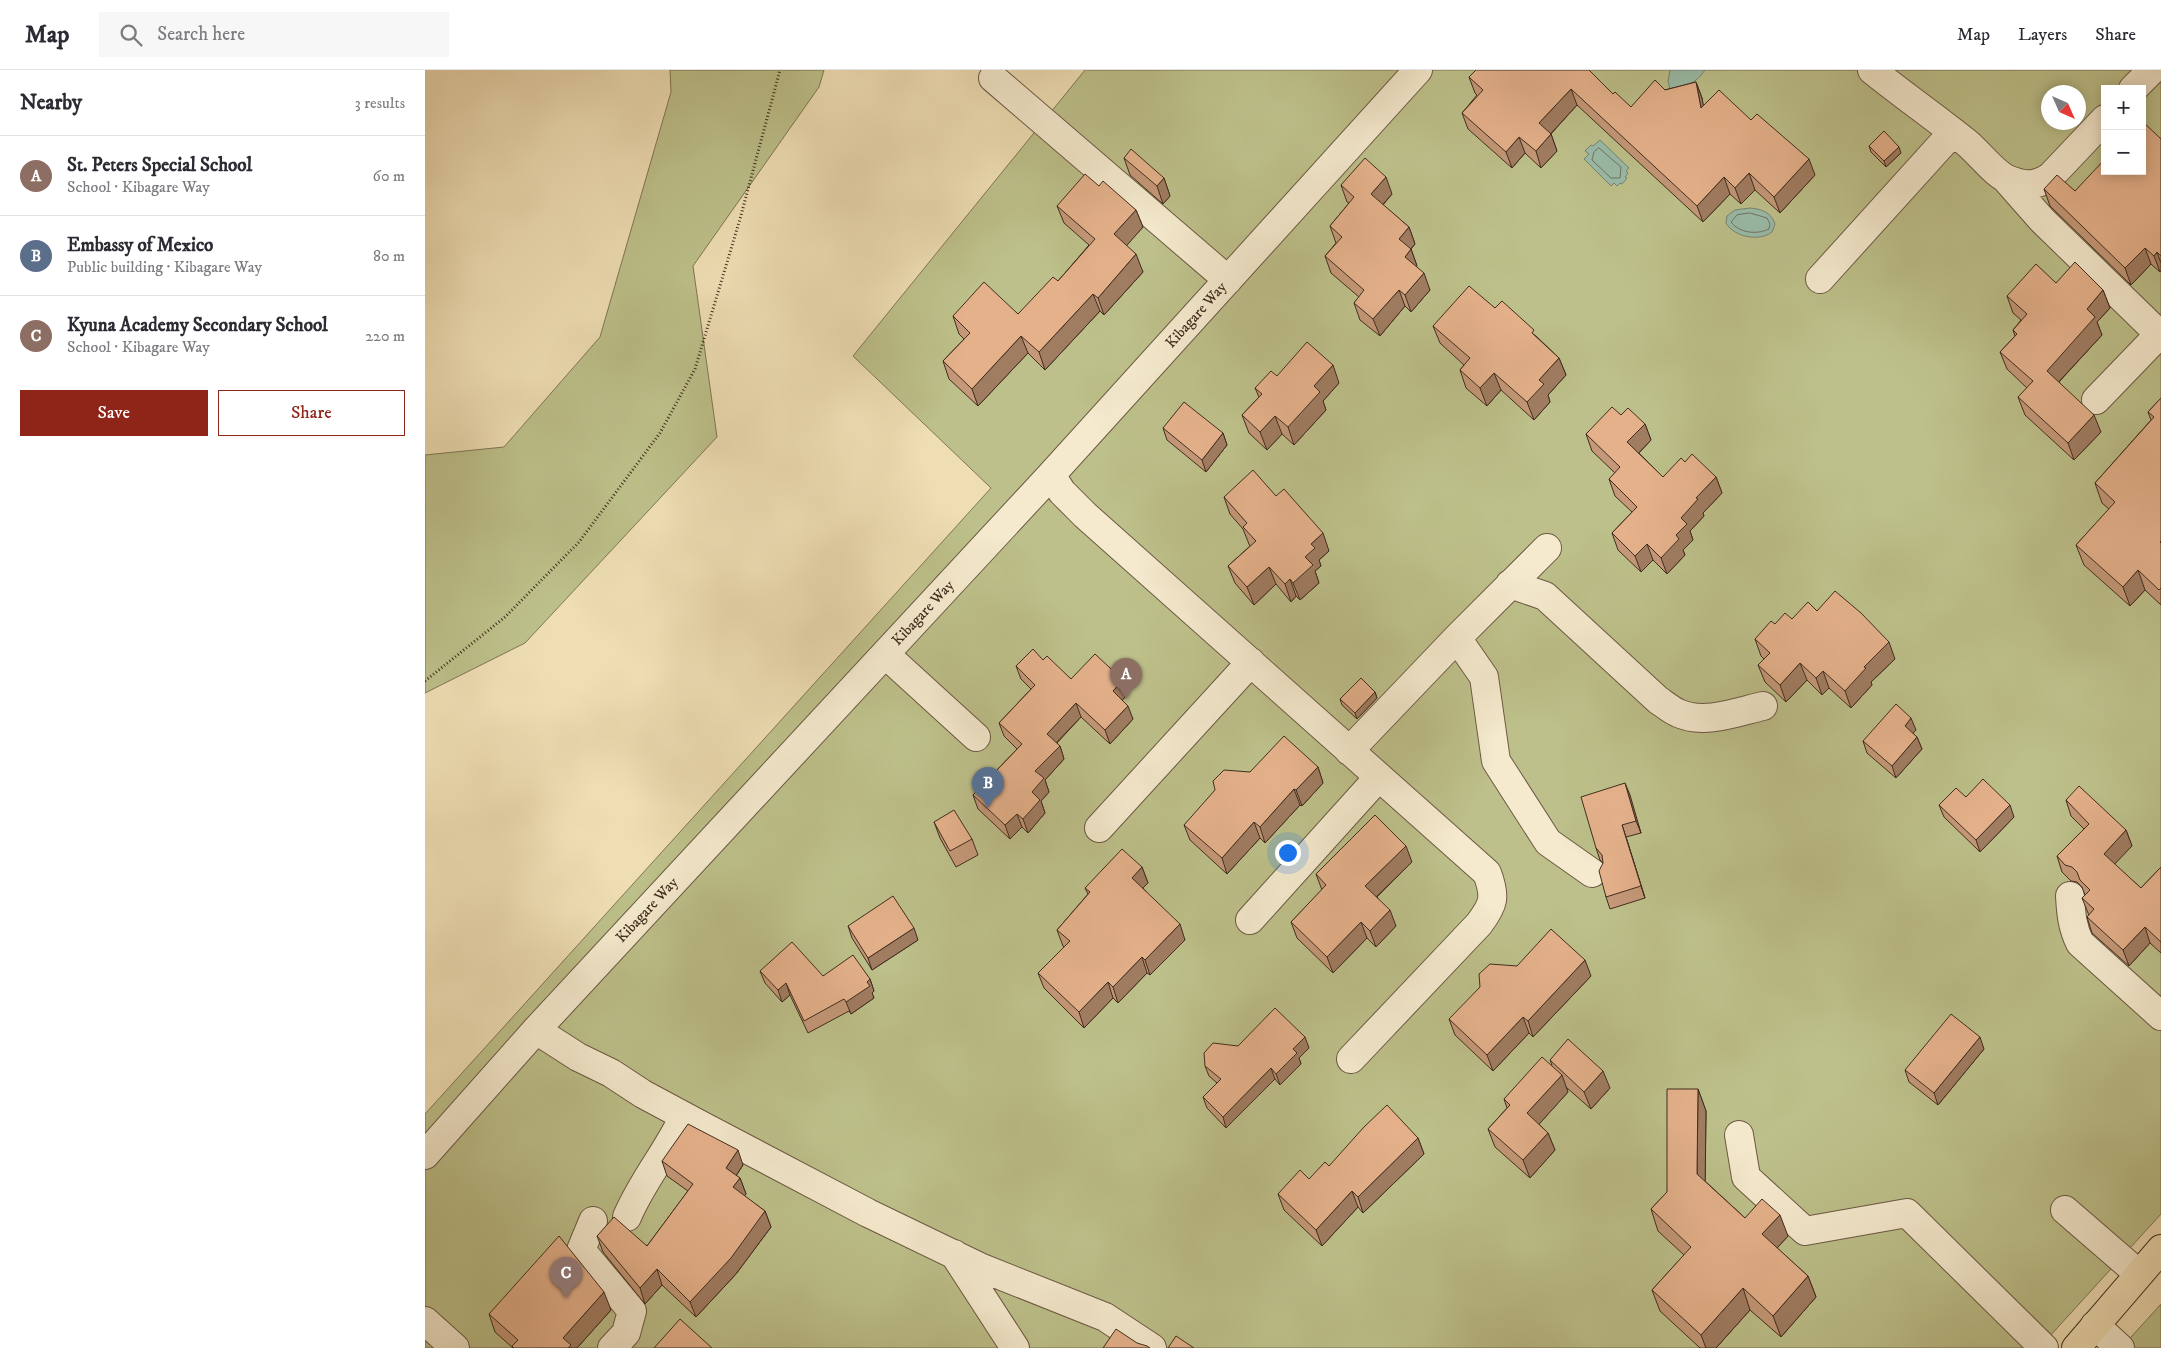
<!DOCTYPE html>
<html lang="en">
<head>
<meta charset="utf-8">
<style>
	:root { --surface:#fff; --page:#f7f7f7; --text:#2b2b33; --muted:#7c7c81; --line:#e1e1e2; --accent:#8f2418 }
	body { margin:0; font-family:"IM FELL DW Pica",serif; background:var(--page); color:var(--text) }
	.controls { position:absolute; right:15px; top:15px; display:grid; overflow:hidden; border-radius:0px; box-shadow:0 2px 12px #0003 }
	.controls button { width:45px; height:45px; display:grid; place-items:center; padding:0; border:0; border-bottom:1px solid var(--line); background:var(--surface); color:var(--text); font:25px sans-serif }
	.compass { position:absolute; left:1616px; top:15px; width:45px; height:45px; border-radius:50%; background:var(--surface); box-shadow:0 2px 12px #0003; rotate:135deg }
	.you { position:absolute; left:862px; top:782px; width:18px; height:18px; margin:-12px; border:4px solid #fff; border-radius:50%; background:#1a73e8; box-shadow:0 0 0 8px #1a73e833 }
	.badge { display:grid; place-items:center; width:32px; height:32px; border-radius:50%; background:var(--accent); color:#fff; font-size:16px; font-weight:700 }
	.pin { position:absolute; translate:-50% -41px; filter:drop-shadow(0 1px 2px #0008) }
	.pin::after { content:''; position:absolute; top:26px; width:18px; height:15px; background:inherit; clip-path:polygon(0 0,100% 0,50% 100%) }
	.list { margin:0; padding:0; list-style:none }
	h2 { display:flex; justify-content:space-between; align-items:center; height:65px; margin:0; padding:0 20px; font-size:21px }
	h2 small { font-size:16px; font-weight:400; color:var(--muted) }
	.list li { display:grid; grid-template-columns:32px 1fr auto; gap:15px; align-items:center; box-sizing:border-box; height:80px; padding:0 20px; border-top:1px solid var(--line) }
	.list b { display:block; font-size:19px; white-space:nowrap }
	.list p { margin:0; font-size:16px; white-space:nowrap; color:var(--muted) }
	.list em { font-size:16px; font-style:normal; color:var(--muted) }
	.actions { display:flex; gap:10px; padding:15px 20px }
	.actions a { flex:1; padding:11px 0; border:1px solid var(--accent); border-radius:0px; text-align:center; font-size:18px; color:var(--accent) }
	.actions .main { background:var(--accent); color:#fff }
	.icon { flex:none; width:28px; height:28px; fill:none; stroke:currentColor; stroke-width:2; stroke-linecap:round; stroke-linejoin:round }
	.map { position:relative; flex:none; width:1736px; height:1278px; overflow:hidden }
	header { display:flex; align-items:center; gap:30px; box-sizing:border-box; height:70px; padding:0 25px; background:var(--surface); border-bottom:1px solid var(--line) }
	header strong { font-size:24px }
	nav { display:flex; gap:28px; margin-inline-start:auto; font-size:18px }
	.search { width:350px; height:45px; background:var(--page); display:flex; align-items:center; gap:12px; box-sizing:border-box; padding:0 18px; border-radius:0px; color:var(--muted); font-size:19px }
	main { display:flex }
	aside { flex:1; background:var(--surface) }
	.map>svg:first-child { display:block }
</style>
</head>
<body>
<header>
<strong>Map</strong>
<div class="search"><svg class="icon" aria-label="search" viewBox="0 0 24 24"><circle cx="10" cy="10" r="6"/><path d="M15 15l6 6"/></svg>Search here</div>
<nav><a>Map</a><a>Layers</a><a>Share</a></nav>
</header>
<main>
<aside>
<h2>Nearby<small>3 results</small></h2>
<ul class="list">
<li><span class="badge" style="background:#8d6e63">A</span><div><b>St. Peters Special School</b><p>School · Kibagare Way</p></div><em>60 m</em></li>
<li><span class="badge" style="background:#5c6f8a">B</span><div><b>Embassy of Mexico</b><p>Public building · Kibagare Way</p></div><em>80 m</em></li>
<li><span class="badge" style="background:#8d6e63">C</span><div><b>Kyuna Academy Secondary School</b><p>School · Kibagare Way</p></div><em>220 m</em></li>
</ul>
<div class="actions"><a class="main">Save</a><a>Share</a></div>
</aside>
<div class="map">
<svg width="1736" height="1278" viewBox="0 0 1736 1278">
	<rect width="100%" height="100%" fill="#efdeb4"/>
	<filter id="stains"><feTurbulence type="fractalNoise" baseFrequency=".004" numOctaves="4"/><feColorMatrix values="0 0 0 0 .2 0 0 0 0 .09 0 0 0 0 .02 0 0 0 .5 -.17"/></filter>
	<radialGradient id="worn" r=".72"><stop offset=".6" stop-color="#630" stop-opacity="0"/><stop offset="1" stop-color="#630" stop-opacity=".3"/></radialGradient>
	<path fill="#bdc08a" stroke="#7f7654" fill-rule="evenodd" d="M245,0H399L394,17L268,196L292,367L100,573L0,623V385L79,377L175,267L246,22Z
		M660,0H1736V1144L1614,1278H0V1044L566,418L428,286ZM1680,19H1717V101H1680ZM1624,22H1654V52H1624Z
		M1736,1234V1278H1696Z"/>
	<path fill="#9abca9" stroke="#768372" d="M1245,0H1280C1271,13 1263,16 1248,20L1245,19L1243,11Z
		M1175,70L1204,98L1201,101L1203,103L1200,107L1202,108L1197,114L1195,113L1192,116L1189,113L1186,116L1159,89L1164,84L1160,81L1166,75L1168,76Z
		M1325,138C1336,139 1346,142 1350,154L1347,162C1334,172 1309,167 1301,153L1302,146L1310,140Z"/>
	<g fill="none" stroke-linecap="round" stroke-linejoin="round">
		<path stroke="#6e7464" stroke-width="1" d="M1174,78L1196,97L1195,108H1186L1167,90L1169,82Z
			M1325,143L1342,148L1345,154L1344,159C1332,165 1314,163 1306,152L1312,145Z"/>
		<g stroke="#6c5944" stroke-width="30">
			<path id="minor" d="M1447,0C1478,25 1511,48 1542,73C1554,83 1569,103 1582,109C1599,116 1611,117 1626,106L1680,49
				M568,8L803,210
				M1708,19L1727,0
				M1580,108L1617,150L1728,258L1730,267L1726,273L1671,330
				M1395,209L1528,62
				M626,405L637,422L660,445L1062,803C1071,827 1069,834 1054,854L926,989
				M1085,514L1120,526L1233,630C1239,634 1246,640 1253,643C1279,655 1312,642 1338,636
				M1032,568L1059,607L1071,691L1123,772L1167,803
				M460,584L551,667
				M924,681L1032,568L1122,478
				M674,758L826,592
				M1645,826C1646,843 1647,857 1655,873L1736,946
				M825,850L953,708
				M111,960L153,987L186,1003L218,1024L272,1053L443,1143L557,1198L680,1247L727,1278
				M1314,1065L1321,1107L1380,1161L1482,1143L1619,1278
				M0,1085L111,960L626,405L993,0
				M1640,1140L1714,1204
				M202,1147C217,1111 243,1081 259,1046
				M168,1151L156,1180L207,1241L201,1263L187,1278
				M529,1184L590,1278
				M0,1251L30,1278
				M1670,1255L1695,1278"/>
		</g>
		<g stroke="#412d1f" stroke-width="30">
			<path id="major" d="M1651,1278L1736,1179"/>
		</g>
		<path stroke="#412d1f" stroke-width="3" stroke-dasharray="1 2.5" stroke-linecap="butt" d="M0,611L80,547L154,472L235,363L270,299L315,149L355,0"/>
		<use href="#minor" stroke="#f5eace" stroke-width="28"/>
		<use href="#major" stroke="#efdeb4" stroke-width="28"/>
	</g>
	<path fill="#c49878" stroke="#412d1f" d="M1044,7L1188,24L1206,37L1240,20L1271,12L1277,28L1278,36L1326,50L1390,105L1355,143L1330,120L1316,134L1305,124L1278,152L1152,35L1126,64L1132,81L1116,98L1100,83L1087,98L1043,59L1037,43L1052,25L1050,23Z
		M1736,69V201L1735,202L1726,194L1706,215L1625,136L1619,119L1650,121Z
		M1444,76L1476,83L1461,97L1446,82Z
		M699,88L739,108L745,126L738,134L705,105Z
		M916,115L967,124L958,135L984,157L990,174L986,179L992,196L991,197L1005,220L986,242L980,236L955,266L935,250L929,233L934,227L906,203L900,186L911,173L905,156L924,133L922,132Z
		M674,116L711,140L718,157L701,175L718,202L679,245L675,241L620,300L603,283L553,336L524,309L518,291L539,269L534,264L528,246L593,244L633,211L664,175L639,153L632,136Z
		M1631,213L1678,220L1685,238L1672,252L1677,265L1634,312L1676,362L1649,390L1600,345L1593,327L1602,318L1582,299L1575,282L1590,266L1588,260L1596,250L1588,243L1582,226Z
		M1070,238L1111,266L1134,288L1141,305L1123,325L1125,332L1109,350L1076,320L1062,336L1041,318L1035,300L1039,295L1015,273L1008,256Z
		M852,306L914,313L898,331L901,340L869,375L857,364L842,380L824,363L817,345L834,327L830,318Z
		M1736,328V535L1720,520L1705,536L1659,495L1651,475L1684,439L1677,433L1670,413L1726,350L1723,342Z
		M1196,345L1220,354L1226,370L1214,383L1238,407L1260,392L1291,407L1297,423L1278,443L1279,446L1265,461L1268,470L1258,480L1260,485L1242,504L1228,490L1216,502L1193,480L1187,463L1207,442L1190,426L1184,409L1190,403L1167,381L1161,364Z
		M738,358L798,363L802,375L781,402L742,370Z
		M851,426L904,481L894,490L896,496L890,501L894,513L875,530L871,526L866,532L851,514L829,535L810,513L803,496L825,476L824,474L818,459L805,444L799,427Z
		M1392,541L1470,589L1446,612L1447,615L1426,638L1404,618L1397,625L1382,610L1361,632L1340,612L1333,595L1339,589L1336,586L1330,569L1350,554Z
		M618,590L646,609L698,610L703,624L697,630L708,649L685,674L656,647L632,673L635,676L639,689L620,710L624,722L616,731L620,743L603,763L597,757L585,769L553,739L548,725L592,679L579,666L574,653L606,619L596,609L591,596Z
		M950,622L952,628L932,649L917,635L915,629Z
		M1491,660L1488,663L1492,667L1497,679L1471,708L1442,683L1438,671Z
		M893,697L898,713L877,736L875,735L840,773L835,768L802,804L765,770L759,755L825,702Z
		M1200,713L1216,763L1201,767L1220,828L1185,839L1181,827L1178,793L1175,790L1171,778Z
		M1541,727L1589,747L1555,782L1519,747L1514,735Z
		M1641,730L1701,760L1707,776L1689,794L1716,818L1736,797V883L1725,873L1704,896L1667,863L1662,847L1664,845L1663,843L1657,828L1660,825L1657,817L1652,812L1646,811L1637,802L1632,786L1659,759L1646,746Z
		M509,752L547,769L553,785L531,797L515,768Z
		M987,792L952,827L971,856L951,877L942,868L908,903L872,868L866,852L897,820L891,804Z
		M717,797L723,813L718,818L760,870L725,905L722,903L693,933L688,928L659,958L619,918L613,903L639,877L638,876L632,860L663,824L660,818Z
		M423,856L493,870L447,900L427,868Z
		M335,901L445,909L449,921L447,923L449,928L426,944L424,941L383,963L365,925L357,932L340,913Z
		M1166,906L1108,967L1104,963L1068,1001L1030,965L1024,949Z
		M813,976L884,978L874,988L876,994L855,1015L850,1009L801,1058L782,1038L778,1027L792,1013L784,1006L780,996Z
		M1559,979L1513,1035L1484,1012L1480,1000Z
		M1125,990L1185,1018L1166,1039L1141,1017L1143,1022L1114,1054L1123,1063L1130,1080L1105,1108L1070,1077L1063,1059L1082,1038L1079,1029L1127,995Z
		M1273,1019L1281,1041L1280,1111L1320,1148L1363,1166L1352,1178L1383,1206L1391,1227L1356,1267L1325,1240L1291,1278H1275L1235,1241L1227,1220L1259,1185L1233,1161L1226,1139L1242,1122Z
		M993,1068L999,1084L938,1143L933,1137L897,1176L859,1140L853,1124L884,1109L904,1096Z
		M237,1091L318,1095L311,1106L315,1108L321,1124L319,1126L340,1141L346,1157L311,1204L271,1247L237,1215L220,1234L178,1182L172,1166L222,1176L263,1121L242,1106Z
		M186,1240L152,1278H88L70,1262L64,1244Z"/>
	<path fill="#a07c61" stroke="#412d1f" d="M1271,12L1277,28L1282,54L1276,38Z
		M1146,19L1152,35L1120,70L1114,53Z
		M1126,64L1132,81L1116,98L1111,81Z
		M1094,67L1100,83L1087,98L1081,82Z
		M1474,77L1476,83L1461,97L1459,91Z
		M1384,89L1390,105L1355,143L1349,127Z
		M1324,103L1330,120L1316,134L1310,118Z
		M961,107L967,124L952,141L946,124Z
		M1299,107L1305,124L1278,152L1272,136Z
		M739,108L745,126L738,134L732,116Z
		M711,140L718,157L696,182L689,164Z
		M984,157L990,174L980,185L974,169Z
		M1720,178L1726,194L1706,215L1700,198Z
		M986,179L992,196L986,204L980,187Z
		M1732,182L1736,193V201L1735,202L1729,186Z
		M711,184L718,202L679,245L673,228Z
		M999,203L1005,220L986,242L980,225Z
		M974,220L980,236L955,266L948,249Z
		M1678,220L1685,238L1672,252L1677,265L1628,318L1622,301L1662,239Z
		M668,224L675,241L620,300L614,282Z
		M596,266L603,283L553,336L547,319Z
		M1134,288L1141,305L1123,325L1125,332L1109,350L1102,332L1114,310Z
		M908,295L914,313L898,331L901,340L869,375L863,357L889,316Z
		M1069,303L1076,320L1062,336L1055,318Z
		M1669,345L1676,362L1649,390L1643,373Z
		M850,346L857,364L842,380L835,362Z
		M1220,354L1226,370L1208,389L1202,372Z
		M798,363L802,375L781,402L777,390Z
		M1291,407L1297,423L1278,443L1279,446L1265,461L1268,470L1258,480L1260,485L1242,504L1236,488L1251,465L1256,448L1271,428Z
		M898,463L904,481L894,490L896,496L890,501L894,513L875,530L868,513L886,474Z
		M1222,474L1228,490L1216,502L1210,486Z
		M844,497L851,514L829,535L822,517Z
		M1713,500L1720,520L1705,536L1698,517Z
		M865,509L871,526L866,532L860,514Z
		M1464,572L1470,589L1446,612L1447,615L1426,638L1420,621L1439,597Z
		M1375,593L1382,610L1361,632L1355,615Z
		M1398,601L1404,618L1397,625L1391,608Z
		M698,610L703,624L693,635L688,621Z
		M950,622L952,628L932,649L930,643Z
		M651,633L656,647L627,677L622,664Z
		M703,636L708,649L685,674L680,660Z
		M1486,648L1491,660L1484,668L1480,656Z
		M1492,667L1497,679L1471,708L1467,696Z
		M635,676L639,689L620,710L624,722L616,731L620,743L603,763L598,749L607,722L610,701Z
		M893,697L898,713L877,736L871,720Z
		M1200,713L1205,725L1216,763L1211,751Z
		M869,719L875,735L840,773L835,757Z
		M1585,735L1589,747L1555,782L1551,770Z
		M592,744L597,757L585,769L580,755Z
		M829,752L835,768L802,804L797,788Z
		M1197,755L1201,767L1220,828L1216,816Z
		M1701,760L1707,776L1684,800L1679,784Z
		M981,776L987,792L946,832L940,816Z
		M717,797L723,813L713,823L707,808Z
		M965,840L971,856L951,877L945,861Z
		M936,852L942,868L908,903L902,887Z
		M755,854L760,870L725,905L720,890Z
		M1720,857L1725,873L1704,896L1698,880Z
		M489,858L493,870L447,900L443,888Z
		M717,887L722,903L693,933L688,917Z
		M1160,890L1166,906L1108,967L1103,951Z
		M445,909L449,921L447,923L449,928L426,944L421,932Z
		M683,912L688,928L659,958L654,942Z
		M361,913L365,925L357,932L353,920Z
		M1098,947L1104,963L1068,1001L1062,985Z
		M880,967L884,978L874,988L876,994L855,1015L851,1004L868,979Z
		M1555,967L1559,979L1513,1035L1509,1023Z
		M846,998L850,1009L801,1058L798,1047Z
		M1178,1001L1185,1018L1166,1039L1159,1022Z
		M1137,1005L1143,1022L1108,1061L1102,1043Z
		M1273,1019L1281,1041L1280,1126L1272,1104Z
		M1123,1063L1130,1080L1105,1108L1098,1090Z
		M993,1068L999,1084L938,1143L933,1127Z
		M313,1080L318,1095L306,1113L301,1098Z
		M315,1108L321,1124L314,1133L308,1117Z
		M927,1121L933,1137L897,1176L891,1160Z
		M340,1141L346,1157L311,1204L271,1247L265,1232Z
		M1355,1145L1363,1166L1345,1186L1337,1164Z
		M232,1199L237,1215L220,1234L215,1218Z
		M1383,1206L1391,1227L1356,1267L1348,1246Z
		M1318,1218L1325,1240L1291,1278H1281L1276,1265Z
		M179,1222L186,1240L152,1278H142L138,1268Z"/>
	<path fill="#e4b18b" stroke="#412d1f" d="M1051,0H1164L1188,24L1190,22L1206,37L1230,10L1240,20L1271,12L1276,38L1294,20L1326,50L1332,44L1384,89L1349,127L1324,103L1310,118L1299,107L1272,136L1146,19L1114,53L1126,64L1111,81L1094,67L1081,82L1037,43L1058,20L1044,7Z
		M1717,51L1736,69V186L1732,182L1729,186L1720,178L1700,198L1619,119L1632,105L1650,121L1680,89V101H1717Z
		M1459,61L1474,77L1459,91L1444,76Z
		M706,79L739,108L732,116L699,88Z
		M940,88L961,107L946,124L984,157L974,169L986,179L980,187L999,203L980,225L974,220L948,249L929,233L939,220L900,186L917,167L905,156L929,127L916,115Z
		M660,104L674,116L678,111L711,140L689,164L711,184L673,228L668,224L614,282L596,266L547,319L518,291L545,263L528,246L559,212L593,244L628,207L633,211L670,169L632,136Z
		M1650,192L1678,220L1662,239L1670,247L1622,301L1669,345L1643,373L1593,327L1608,311L1575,282L1592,264L1588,260L1602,244L1582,226L1611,194L1631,213Z
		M1044,216L1070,238L1077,231L1109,260L1107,263L1134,288L1114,310L1119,314L1102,332L1069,303L1055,318L1035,300L1045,288L1008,256Z
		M882,272L908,295L889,316L895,322L863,357L850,346L835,362L817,345L837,324L830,318L846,301L852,306Z
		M1736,328V471L1735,472L1736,473V518L1734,520L1713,500L1698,517L1651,475L1690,432L1670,413L1729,347L1723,342Z
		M759,332L798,363L777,390L738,358Z
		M1187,337L1196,345L1203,338L1220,354L1202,372L1238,407L1256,388L1260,392L1267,384L1291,407L1271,428L1273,429L1256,448L1262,454L1251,465L1254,469L1236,488L1222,474L1210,486L1187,463L1212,437L1184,409L1195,397L1161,364Z
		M828,400L851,426L859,419L898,463L886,474L890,478L880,487L888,495L868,513L865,509L860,514L844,497L822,517L803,496L831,471L818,457L822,453L799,427Z
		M1410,521L1436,543L1464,572L1439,597L1441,598L1420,621L1398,601L1391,608L1375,593L1355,615L1333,595L1345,583L1330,569L1346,551L1350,554L1360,543L1367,549L1383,532L1392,541Z
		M608,579L618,590L622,586L646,609L670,584L698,610L688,621L703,636L680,660L651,633L622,664L635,676L610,701L619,708L607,722L615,730L598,749L592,744L580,755L548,725L597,674L574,653L610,615L591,596Z
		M936,608L950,622L930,643L915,629Z
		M1471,634L1486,648L1480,656L1492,667L1467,696L1438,671Z
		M859,666L893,697L871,720L869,719L835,757L829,752L797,788L759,755L790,720L788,711L799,700L825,702Z
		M1558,709L1585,735L1551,770L1514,735L1531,718L1541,727Z
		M1200,713L1211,751L1197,755L1216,816L1181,827L1174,801L1178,793L1177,785L1171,778L1156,727Z
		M1654,716L1701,760L1679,784L1716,818L1736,797V872L1720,857L1698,880L1662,847L1669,839L1657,828L1665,820L1655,810L1652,802L1647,797L1640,795L1632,786L1664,754L1641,730Z
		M529,740L547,769L525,781L509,752Z
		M950,745L981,776L940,816L965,840L945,861L936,852L902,887L866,852L901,815L891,804Z
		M697,779L717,797L707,808L755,854L720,890L717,887L688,917L683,912L654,942L613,903L645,871L632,860L665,822L660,818Z
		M468,826L489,858L443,888L423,856Z
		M1126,859L1160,890L1103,951L1098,947L1062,985L1024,949L1055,917L1054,904L1065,894L1092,896Z
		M367,872L398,906L428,885L445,909L442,912L445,916L421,932L419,929L379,951L361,913L353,920L335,901Z
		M850,938L880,967L868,979L872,983L851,1004L846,998L798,1047L778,1027L796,1009L780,996L779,983L788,973L813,976Z
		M1526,944L1555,967L1509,1023L1480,1000Z
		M1143,969L1178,1001L1159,1022L1125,990Z
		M1117,987L1137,1005L1102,1043L1123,1063L1098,1090L1063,1059L1085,1035L1079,1029Z
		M1242,1019H1273L1272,1104L1320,1148L1337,1129L1355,1145L1337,1164L1383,1206L1348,1246L1318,1218L1276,1265L1227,1220L1266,1177L1226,1139L1242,1122Z
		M962,1035L993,1068L933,1127L927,1121L891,1160L853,1124L875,1100L884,1109L900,1092L904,1096L939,1057Z
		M263,1054L313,1080L301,1098L315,1108L308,1117L340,1141L306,1188L265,1232L232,1199L215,1218L172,1166L189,1147L222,1176L268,1114L237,1091Z
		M134,1166L179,1222L138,1268L146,1275L143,1278H89L87,1276L93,1270L64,1244Z
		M255,1249L287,1278H229Z
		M691,1259L712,1273L722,1276L725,1278H678Z
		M751,1266L769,1278H743Z"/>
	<g text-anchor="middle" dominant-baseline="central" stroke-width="4.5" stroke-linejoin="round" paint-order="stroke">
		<g font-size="15" fill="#412d1f" stroke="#f5eace">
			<text transform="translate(771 245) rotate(-48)">Kibagare Way</text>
			<text transform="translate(498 543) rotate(-47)">Kibagare Way</text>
			<text transform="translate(222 840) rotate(-47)">Kibagare Way</text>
		</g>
	</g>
	<rect width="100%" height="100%" filter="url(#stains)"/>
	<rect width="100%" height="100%" fill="url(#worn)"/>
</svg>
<div class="controls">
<button>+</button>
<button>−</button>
</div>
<svg class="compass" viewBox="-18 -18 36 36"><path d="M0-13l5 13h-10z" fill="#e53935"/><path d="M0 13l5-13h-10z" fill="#7c7c81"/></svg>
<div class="you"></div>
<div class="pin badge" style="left:701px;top:629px;background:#8d6e63">A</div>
<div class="pin badge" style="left:563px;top:738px;background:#5c6f8a">B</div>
<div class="pin badge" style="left:141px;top:1228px;background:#8d6e63">C</div>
</div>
</main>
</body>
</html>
